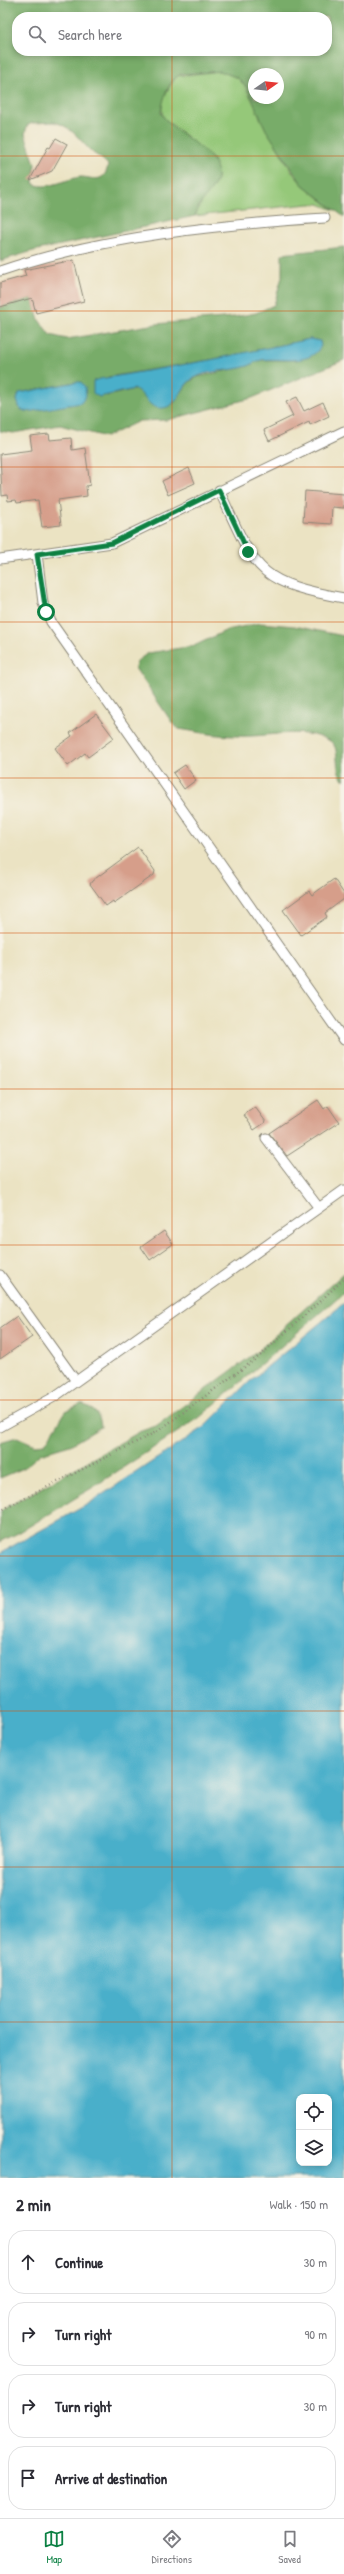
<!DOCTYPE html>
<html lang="en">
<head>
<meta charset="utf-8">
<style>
	:root { --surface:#fff; --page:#f7f7f7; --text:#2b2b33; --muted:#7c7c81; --line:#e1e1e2; --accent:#0b8043 }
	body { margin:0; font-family:"Patrick Hand",sans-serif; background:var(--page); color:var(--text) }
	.controls { position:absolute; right:12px; bottom:12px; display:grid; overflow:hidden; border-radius:8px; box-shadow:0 2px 6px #0003 }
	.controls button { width:36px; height:36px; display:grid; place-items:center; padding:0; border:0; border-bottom:1px solid var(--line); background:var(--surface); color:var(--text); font:20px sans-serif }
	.compass { position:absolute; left:248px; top:68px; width:36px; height:36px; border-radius:50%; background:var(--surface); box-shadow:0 2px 6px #0003; rotate:76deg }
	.stop { position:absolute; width:12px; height:12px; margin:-9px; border:3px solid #0b8043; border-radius:50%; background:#fff }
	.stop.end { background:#0b8043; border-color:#fff; box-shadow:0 1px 4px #0008 }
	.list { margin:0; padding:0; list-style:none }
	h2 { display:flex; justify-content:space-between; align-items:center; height:52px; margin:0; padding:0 16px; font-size:17px }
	h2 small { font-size:13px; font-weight:400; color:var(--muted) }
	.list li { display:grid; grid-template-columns:26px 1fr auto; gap:12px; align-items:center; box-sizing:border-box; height:64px; margin:0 8px 8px; padding:0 8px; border:1px solid var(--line); border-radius:16px }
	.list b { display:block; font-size:15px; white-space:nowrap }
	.list em { font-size:13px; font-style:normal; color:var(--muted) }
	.icon { flex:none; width:22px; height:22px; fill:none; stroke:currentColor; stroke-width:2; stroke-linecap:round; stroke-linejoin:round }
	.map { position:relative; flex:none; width:344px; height:2178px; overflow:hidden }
	.search { position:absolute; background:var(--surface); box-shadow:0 2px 6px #0003; left:12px; right:12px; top:12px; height:44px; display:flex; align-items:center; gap:10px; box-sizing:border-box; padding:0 14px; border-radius:16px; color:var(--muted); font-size:15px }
	.sheet { height:340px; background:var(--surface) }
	nav { display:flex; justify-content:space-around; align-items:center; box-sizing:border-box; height:56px; border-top:1px solid var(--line); background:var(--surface); font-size:11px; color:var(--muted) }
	nav a { display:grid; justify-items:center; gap:2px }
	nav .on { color:var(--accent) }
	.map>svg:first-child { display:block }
</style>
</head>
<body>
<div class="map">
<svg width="344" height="2178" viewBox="0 0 344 2178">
	<rect width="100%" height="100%" fill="#f7f3e8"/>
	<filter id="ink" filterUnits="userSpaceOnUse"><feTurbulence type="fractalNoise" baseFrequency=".025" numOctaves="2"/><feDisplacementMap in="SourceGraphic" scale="8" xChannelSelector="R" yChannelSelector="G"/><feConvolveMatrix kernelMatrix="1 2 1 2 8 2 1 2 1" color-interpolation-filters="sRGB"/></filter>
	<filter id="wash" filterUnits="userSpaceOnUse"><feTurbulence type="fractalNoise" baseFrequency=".012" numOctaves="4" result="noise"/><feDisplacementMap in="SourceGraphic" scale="16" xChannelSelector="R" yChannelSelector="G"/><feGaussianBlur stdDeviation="0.9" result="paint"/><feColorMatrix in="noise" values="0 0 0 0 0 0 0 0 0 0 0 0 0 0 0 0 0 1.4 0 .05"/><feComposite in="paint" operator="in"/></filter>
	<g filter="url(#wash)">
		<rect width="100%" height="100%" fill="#ebe3c3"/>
		<path fill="#95c879" stroke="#607a52" d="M220,71L238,78L247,88L262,122L293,173L302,184L334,210L319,204H309L195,216L203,199L214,160L164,118C157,104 169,87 177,76Z"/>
		<path fill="#78ac69" stroke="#526c4a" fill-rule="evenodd" d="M0,0H344V217L302,184L266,130L247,88L238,78L220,71L182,74C168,79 163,100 161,113C172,135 224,151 217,179C213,193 198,201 195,216L33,251L0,261ZM17,17H327V51H17ZM254,74H278V98H254ZM54,122C72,126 80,141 93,153C99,157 104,160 108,165C107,171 105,176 100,178C94,180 87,177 81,177C67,178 45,192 33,183L35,164L25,134L27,126L32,123Z
			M344,247V360L252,398L167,420L139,421L106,437L60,425L13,433L0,431V307L32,298L39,320L50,335L67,339L156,324L234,317L256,313L274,305L282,277V254ZM310,339L320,341L318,351L296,360H259L248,366L197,377L188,383L174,403L148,402L140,391L135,389L107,396L108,377L210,360ZM76,382L20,409L17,400L19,393Z
			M260,623L294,626L344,636V780C332,770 342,748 330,741C302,726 266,738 236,736C217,736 198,732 179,729L173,724L135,668L137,661L148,653L194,646L227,630Z
			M344,1273V1292L199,1418L95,1486L20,1532L0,1542V1511L141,1431L156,1426L258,1351Z
			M81,1404C92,1407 101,1415 101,1427L70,1445L40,1454L24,1468L0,1478V1442L17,1437L35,1445L45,1444L66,1411Z"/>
		<path fill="#4aafca" stroke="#3a6d7a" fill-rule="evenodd" d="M310,339L320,341L321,346C309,369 273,355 258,361C255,362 251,365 248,366C230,372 206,369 191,380C179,389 178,410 158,408C147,406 144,393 135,389L99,397L93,393V381L100,379L210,360Z
			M76,382H81L85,387L86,396L81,403L27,412L20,409L17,400L19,393Z
			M344,1303V2178H0V1553L88,1504L203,1428L250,1381ZM299,2097H329V2163H299Z"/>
		<g id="blocks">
			<path fill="#d69e8a" d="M56,138L67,144L52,171L30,180L48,147L50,148Z
				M74,260L84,301L36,313L32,298L0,307V283L26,276L24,270Z
				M297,397L304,411L323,402L329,416L310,425L309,422L269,441L264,430L293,416L286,402Z
				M49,434L50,440L71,438L72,450L85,448L90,485L86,486L87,496L58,500L61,525L42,527L38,500L17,503L16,500L8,501L7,495L2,496L0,454L32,450L30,436Z
				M189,468L195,483L168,495L162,481Z
				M305,491L344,494V508L332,507L331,524L303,522Z
				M96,714L114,738L88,757L85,753L68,766L55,748L72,736L70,733Z
				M185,765L196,780L184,789L173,773Z
				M138,847L155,871L154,875L114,903L113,901L106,906L90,884L92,881Z
				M334,879L344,894V899L325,913L327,917L301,935L283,910L309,891L312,895Z
				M318,1100L324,1109L328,1106L339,1122L287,1156L269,1133Z
				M255,1107L266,1122L254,1130L244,1115Z
				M164,1231L173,1244L150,1260L141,1247Z
				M17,1316L32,1337L0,1359V1328Z"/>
		</g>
	</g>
	<g filter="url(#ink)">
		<use href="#blocks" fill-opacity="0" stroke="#8b8777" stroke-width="1"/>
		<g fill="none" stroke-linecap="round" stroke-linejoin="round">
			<g stroke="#8b8777" stroke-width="11">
				<path id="service" d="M0,271C102,236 218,225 325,218
					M219,490C256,569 254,582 344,598
					M37,554L43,603L51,622L344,1040
					M0,559L112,543L344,431
					M266,1138L319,1208
					M0,1275L76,1381
					M0,1427L54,1397L344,1190"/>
			</g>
			<path stroke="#8b8777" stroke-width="2.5" stroke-dasharray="1 3" stroke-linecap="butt" d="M0,1511L158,1431L261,1355L344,1279"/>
			<use href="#service" stroke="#fff" stroke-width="9"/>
		</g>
	</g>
	<g fill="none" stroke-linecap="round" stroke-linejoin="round" filter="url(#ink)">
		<path stroke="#0b8043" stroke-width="5" d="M46,612L37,554L112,543L219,490L248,552"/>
	</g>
	<path fill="none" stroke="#d5540f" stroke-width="1" stroke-opacity="0.55" d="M172,0V17M172,51V2178M0,156H344M0,311H344M0,467H344M0,622H344M0,778H344M0,933H344M0,1089H344M0,1245H344M0,1400H344M0,1556H344M0,1711H344M0,1867H344M0,2022H344"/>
</svg>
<div class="controls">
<button><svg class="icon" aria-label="locate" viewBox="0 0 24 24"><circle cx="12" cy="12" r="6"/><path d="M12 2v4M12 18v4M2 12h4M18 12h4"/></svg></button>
<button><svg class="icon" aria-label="layers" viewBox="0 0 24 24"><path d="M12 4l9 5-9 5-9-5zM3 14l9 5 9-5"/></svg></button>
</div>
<svg class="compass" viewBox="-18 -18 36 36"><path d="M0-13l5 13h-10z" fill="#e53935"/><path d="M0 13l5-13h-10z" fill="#7c7c81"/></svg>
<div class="stop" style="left:46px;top:612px"></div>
<div class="stop end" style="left:248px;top:552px"></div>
<div class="search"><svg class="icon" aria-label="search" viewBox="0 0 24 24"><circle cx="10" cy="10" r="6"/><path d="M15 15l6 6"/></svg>Search here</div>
</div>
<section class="sheet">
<h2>2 min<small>Walk · 150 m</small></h2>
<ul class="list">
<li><svg class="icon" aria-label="ahead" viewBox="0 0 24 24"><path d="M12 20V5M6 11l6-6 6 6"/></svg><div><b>Continue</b></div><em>30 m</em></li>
<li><svg class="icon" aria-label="right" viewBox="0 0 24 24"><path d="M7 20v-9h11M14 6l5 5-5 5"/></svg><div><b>Turn right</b></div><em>90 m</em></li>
<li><svg class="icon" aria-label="right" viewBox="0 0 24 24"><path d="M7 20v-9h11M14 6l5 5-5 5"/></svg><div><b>Turn right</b></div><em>30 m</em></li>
<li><svg class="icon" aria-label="arrive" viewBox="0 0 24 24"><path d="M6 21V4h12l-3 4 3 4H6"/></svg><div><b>Arrive at destination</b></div></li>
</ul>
</section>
<nav>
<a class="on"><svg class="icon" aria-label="map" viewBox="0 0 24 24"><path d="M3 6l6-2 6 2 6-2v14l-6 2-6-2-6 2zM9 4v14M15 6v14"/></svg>Map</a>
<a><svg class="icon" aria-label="directions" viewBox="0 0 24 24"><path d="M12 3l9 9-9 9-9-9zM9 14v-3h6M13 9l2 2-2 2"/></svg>Directions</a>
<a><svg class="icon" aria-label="saved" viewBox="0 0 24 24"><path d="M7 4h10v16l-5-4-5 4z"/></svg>Saved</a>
</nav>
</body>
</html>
